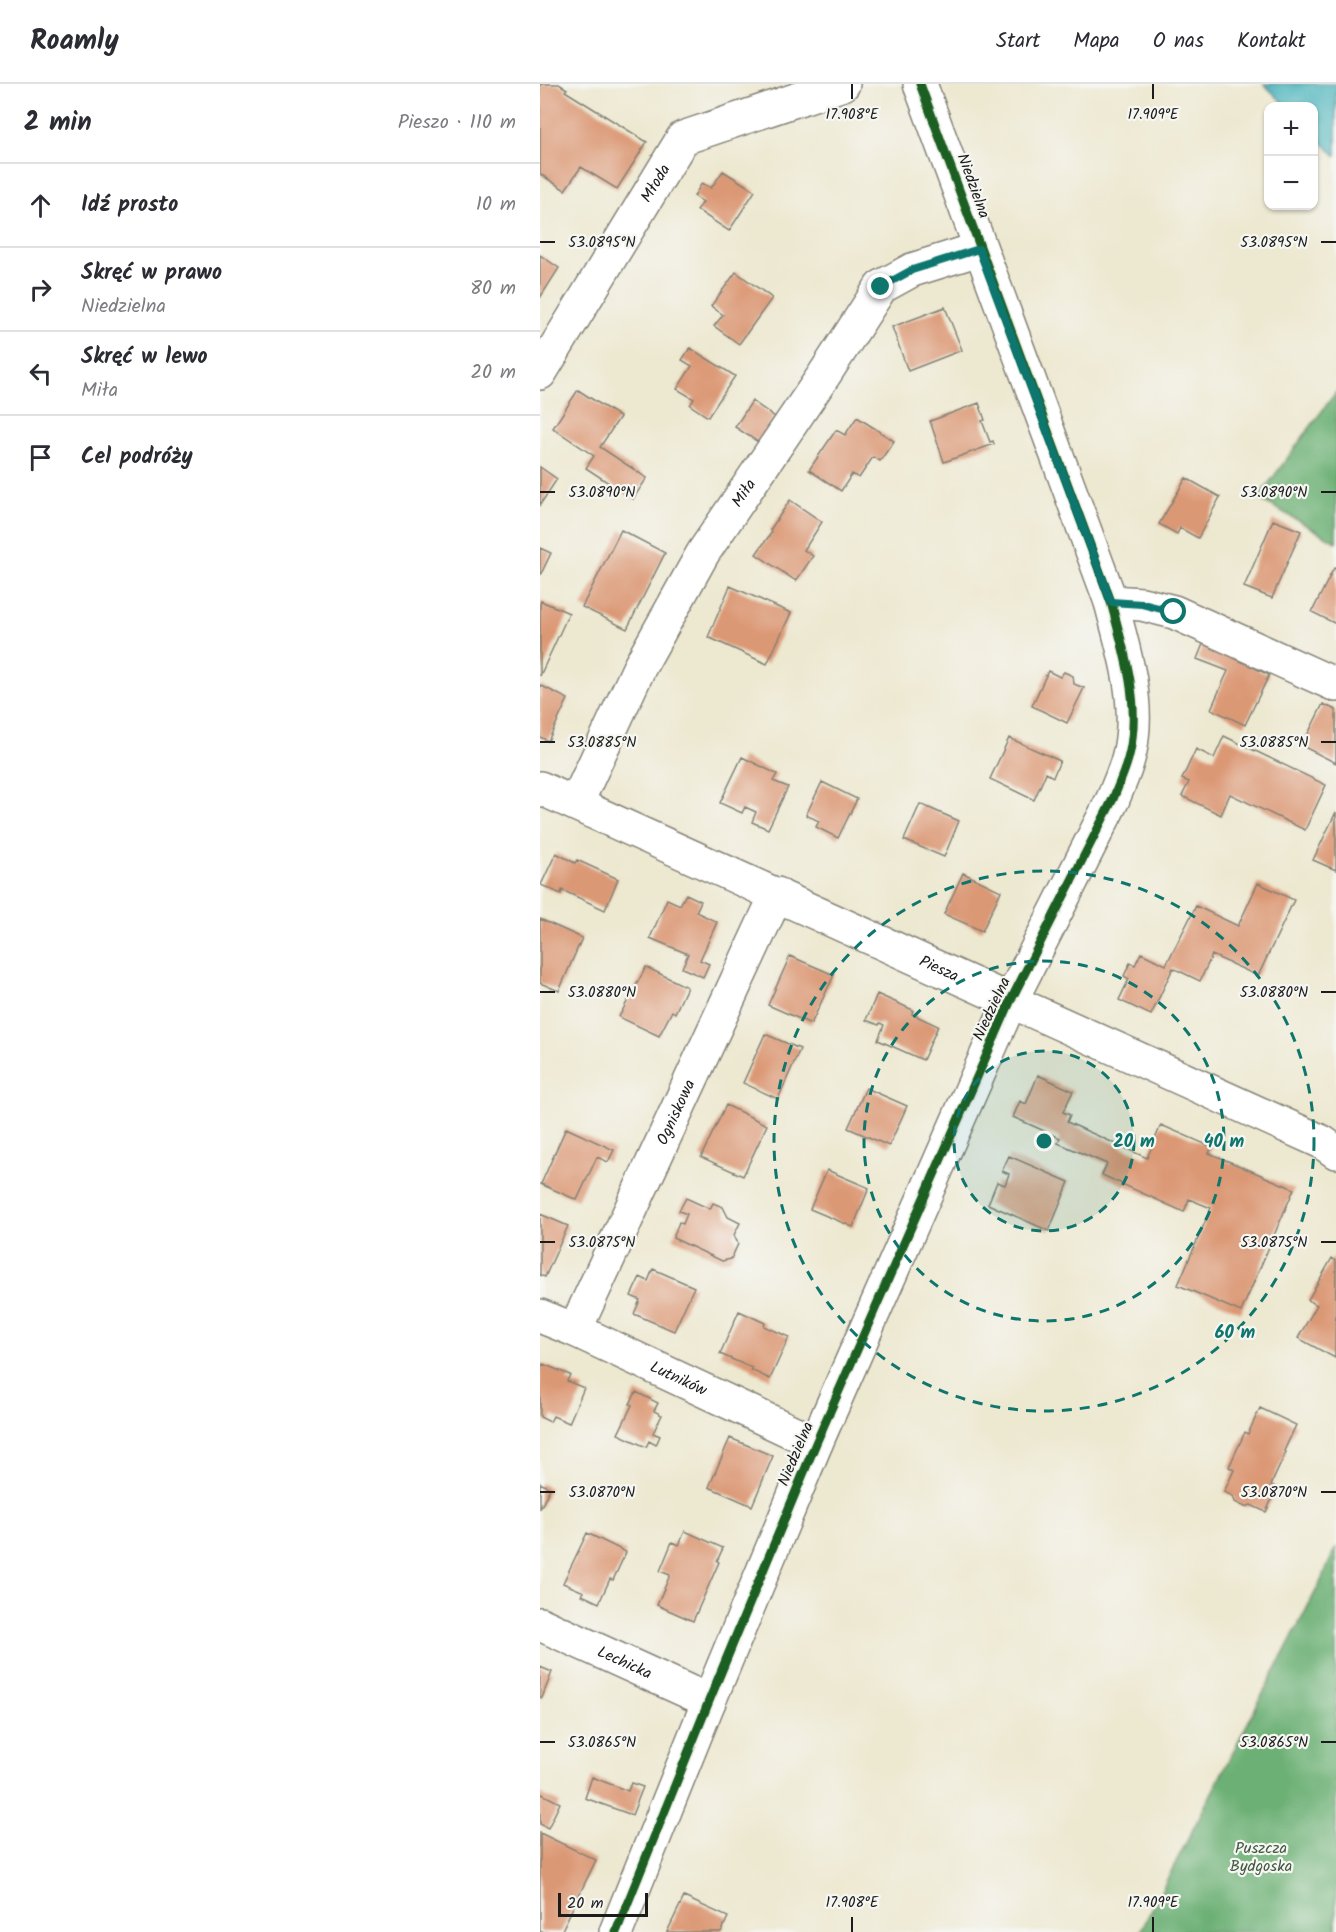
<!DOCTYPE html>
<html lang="pl">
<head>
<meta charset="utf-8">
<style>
	:root { --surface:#fff; --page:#f2f2f3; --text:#2b2b33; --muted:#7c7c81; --line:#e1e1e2 }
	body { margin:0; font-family:Kalam,sans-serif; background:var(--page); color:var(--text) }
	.controls { position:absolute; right:18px; top:18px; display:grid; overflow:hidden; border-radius:12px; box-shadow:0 2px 4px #0004 }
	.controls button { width:54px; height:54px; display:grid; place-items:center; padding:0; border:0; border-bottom:2px solid var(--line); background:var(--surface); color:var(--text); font:30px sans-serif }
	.scale { position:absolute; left:18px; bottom:15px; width:90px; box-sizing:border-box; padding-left:6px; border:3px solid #1c1c1c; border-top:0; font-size:16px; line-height:21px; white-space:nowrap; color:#1c1c1c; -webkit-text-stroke:4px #f6f6f2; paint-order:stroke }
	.stop { position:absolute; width:18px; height:18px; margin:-14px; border:4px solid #0f766e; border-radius:50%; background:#fff }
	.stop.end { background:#0f766e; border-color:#fff; box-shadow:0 2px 6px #0008 }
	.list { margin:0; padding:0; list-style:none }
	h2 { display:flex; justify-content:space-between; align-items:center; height:78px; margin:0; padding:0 24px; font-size:26px }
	h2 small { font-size:20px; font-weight:400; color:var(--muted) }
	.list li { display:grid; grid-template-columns:39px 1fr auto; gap:18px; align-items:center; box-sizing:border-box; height:84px; padding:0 24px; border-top:2px solid var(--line) }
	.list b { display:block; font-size:22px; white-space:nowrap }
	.list p { margin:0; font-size:20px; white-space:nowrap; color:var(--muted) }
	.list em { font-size:20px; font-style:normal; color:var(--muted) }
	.icon { flex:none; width:33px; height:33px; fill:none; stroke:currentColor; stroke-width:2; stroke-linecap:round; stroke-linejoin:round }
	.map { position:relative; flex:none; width:796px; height:1848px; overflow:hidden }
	header { display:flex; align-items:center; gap:36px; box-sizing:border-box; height:84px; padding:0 30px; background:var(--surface); border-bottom:2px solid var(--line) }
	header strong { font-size:28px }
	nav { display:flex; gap:33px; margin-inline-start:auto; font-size:21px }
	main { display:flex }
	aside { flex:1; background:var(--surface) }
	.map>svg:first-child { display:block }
</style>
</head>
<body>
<header>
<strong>Roamly</strong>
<nav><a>Start</a><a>Mapa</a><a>O nas</a><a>Kontakt</a></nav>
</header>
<main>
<aside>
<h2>2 min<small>Pieszo · 110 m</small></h2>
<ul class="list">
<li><svg class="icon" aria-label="ahead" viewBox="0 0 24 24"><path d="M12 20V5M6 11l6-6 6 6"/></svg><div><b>Idź prosto</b></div><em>10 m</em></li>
<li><svg class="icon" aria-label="right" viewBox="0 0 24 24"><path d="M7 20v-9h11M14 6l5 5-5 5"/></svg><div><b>Skręć w prawo</b><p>Niedzielna</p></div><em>80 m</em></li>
<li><svg class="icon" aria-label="left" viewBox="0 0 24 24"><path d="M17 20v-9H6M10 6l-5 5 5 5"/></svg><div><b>Skręć w lewo</b><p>Miła</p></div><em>20 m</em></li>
<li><svg class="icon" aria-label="arrive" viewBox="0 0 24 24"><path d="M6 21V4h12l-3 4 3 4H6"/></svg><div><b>Cel podróży</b></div></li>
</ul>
</aside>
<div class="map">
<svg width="796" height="1848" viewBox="0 0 796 1848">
	<rect width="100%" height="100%" fill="#f6f6f2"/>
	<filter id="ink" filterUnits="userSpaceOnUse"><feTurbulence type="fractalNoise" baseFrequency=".0167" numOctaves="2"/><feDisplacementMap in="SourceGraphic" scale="12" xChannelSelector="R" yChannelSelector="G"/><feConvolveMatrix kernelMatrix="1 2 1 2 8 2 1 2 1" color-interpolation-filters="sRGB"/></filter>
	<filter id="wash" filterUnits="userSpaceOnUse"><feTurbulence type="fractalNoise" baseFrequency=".008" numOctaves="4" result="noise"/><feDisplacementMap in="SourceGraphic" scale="24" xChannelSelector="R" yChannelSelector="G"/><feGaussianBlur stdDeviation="1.35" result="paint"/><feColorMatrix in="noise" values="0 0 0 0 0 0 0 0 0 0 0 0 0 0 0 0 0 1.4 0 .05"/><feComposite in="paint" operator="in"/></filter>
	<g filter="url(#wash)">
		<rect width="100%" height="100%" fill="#ede8d0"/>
		<path fill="#6cb074" stroke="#446648" stroke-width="1.5" d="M796,308V458L718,414Z
			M796,1463V1848H600L780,1499Z"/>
		<path fill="#3fb0b9" stroke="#2e666a" stroke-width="1.5" d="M724,0H796V72L774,51V22H746Z"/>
		<g id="blocks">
			<path fill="#db9874" d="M0,0H19L27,5L25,7L107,58L77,105L41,83L25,106L0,90Z
				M183,87L215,107L189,147L157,126L163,118L154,112L162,99L171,104Z
				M0,171L19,184L0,214Z
				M196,188L232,214L199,260L174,242L183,231L171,222Z
				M405,223L422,266L368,287L352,243Z
				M150,264L195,292L168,333L150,321L154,315L137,305L152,282L142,276Z
				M38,306L80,333L60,363L107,394L93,415L46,384L54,372L13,344Z
				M212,317L235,333L218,358L195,343Z
				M439,319L445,336L442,337L450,358L453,357L454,360L404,378L390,337Z
				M317,333L354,357L340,377L333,373L319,394L312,390L301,407L269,386L296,346L305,351Z
				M0,383L17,395L0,421Z
				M646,394L680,413L658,454L640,444L637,450L619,440Z
				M250,416L282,438L264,466L273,472L256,497L216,470L232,448L230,446Z
				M733,436L761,447L732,514L704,503Z
				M81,446L125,469L87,545L42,523Z
				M0,464L11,469L0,492Z
				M794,484L796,485V540L772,528Z
				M190,502L251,529L227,580L168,553Z
				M1,517L29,529L0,592V520Z
				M665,555L697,568L694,574L729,591L705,641L671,625L688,587L657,575Z
				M508,587L520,593L524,588L533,592L534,600L544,604L527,639L492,622Z
				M0,601L28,615L8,657L0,653Z
				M783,620L796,626V679L762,662Z
				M684,652L786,701L765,746L690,710L681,731L642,712L649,698L642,695L656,665L674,674Z
				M469,654L520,677L513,693L506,689L494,716L450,695Z
				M202,673L237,690L233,697L248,703L228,745L212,738L216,728L205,723L202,729L180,719Z
				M282,698L317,715L298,754L276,743L279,737L266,731Z
				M380,720L419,737L404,773L364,756Z
				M796,728V786L773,776Z
				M16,769L35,779L37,776L78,795L65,826L22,806L21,810L1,801Z
				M423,789L461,807L442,847L404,830Z
				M718,799L754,816L718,892L672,871L660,897L633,884L611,931L579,916L589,895L584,892L590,879L595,881L601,869L626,881L656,822L698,842Z
				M146,810L161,817L156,828L177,838L160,876L169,880L163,893L142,884L148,870L110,854L127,815L140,821Z
				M0,835L42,854L19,907L0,899Z
				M250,872L294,891L271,940L228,921Z
				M106,883L147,903L135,929L132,927L119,952L79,933Z
				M337,910L373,926L372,930L398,942L383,976L338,956L344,941L340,939L339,941L326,936Z
				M225,950L260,965L238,1015L203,999Z
				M498,991L533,1007L523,1028L530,1031L527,1038L607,1074L621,1041L672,1063L669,1069L754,1105L701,1228L638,1201L671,1124L649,1115L644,1128L562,1091L567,1080L518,1059L520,1054L473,1033L480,1017L486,1020Z
				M326,1004L367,1022L349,1062L308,1044Z
				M186,1021L227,1041L203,1092L161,1073Z
				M26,1044L74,1066L68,1078L57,1073L37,1116L1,1100Z
				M469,1072L529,1098L509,1147L448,1120L457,1098L465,1101L469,1090L462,1087Z
				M287,1086L329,1104L313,1143L270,1125Z
				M146,1114L170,1125L173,1119L183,1123L188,1133L200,1139L194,1151L198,1160L191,1175L182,1177L133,1154L139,1138L143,1140L147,1130L139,1127Z
				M0,1130L28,1142L5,1193L0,1191Z
				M792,1174L796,1177L795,1274L758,1254L777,1221L768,1216Z
				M113,1185L154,1203L134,1247L94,1230L100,1216L91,1212L100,1193L108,1197Z
				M199,1227L225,1239L224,1242L249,1253L230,1295L211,1286L212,1284L180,1270Z
				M3,1280L30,1291L27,1297L44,1304L29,1339L13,1332L10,1338L0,1333V1287Z
				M96,1308L118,1319L114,1327L122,1331L113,1349L120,1352L116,1361L109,1357L106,1363L78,1350L92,1321L90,1320Z
				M720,1324L756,1341L744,1367L746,1368L731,1401L737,1404L726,1428L711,1421L705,1423L695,1418L693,1412L684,1408L694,1386L689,1383L705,1348L708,1350Z
				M190,1354L233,1372L212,1422L169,1403Z
				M0,1399L10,1404L0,1425Z
				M145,1447L183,1464L177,1477L179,1478L153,1537L117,1521L130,1491L120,1487L132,1458L139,1461Z
				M47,1449L86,1468L73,1496L70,1495L59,1519L42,1511L44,1508L23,1499Z
				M0,1583L12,1588L2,1614L0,1613Z
				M52,1693L88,1707L91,1699L103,1703L92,1731L45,1714Z
				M0,1709L20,1719L8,1744L0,1740Z
				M0,1749L56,1776L21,1848H0Z
				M144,1813L188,1833L181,1848H127Z"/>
		</g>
	</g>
	<g filter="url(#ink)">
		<use href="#blocks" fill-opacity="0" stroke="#848276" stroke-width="1.5"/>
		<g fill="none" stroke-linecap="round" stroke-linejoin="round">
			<g stroke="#848276" stroke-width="36">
				<g id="minor">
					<path id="s1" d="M0,289L143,54L303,0"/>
					<path d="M571,518L602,520L634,528L796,601"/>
					<path id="s2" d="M0,704L782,1058L796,1068"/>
					<path id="s3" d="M36,720L99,584L163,469L284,291L341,203L372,186L439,165"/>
					<path id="s4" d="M0,1232L35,1246L276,1359"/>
					<path id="s5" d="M35,1246L237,810"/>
					<path id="s6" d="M0,1540L169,1617"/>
					<path d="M76,1848L169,1617L276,1359L470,918L573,715C581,695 590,676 592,654C598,609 582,561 571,518L380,0"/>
				</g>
			</g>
			<use href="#minor" stroke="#fff" stroke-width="33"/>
			<g stroke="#f6f6f2" stroke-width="13">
				<path id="cycleway" d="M76,1848L169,1617L276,1359L470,918L573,715C581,695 590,676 592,654C598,609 582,561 571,518L380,0"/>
			</g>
			<use href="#cycleway" stroke="#1b5e20" stroke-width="9"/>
		</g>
	</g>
	<g fill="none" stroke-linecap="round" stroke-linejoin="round" filter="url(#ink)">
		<path stroke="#0f766e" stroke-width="8" d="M341,203L372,186L439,165L571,518L602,520L634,528"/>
	</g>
	<path fill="none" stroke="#1c1c1c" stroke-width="2" d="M312,0V15M613,0V15M0,158H15M781,158H796M0,408H15M781,408H796M0,658H15M781,658H796M0,908H15M781,908H796M0,1158H15M781,1158H796M0,1408H15M781,1408H796M0,1658H15M781,1658H796M312,1833V1848M613,1833V1848"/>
	<circle cx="504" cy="1057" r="90" fill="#0f766e" fill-opacity=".12"/>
	<g fill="none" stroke="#0f766e" stroke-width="3" stroke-dasharray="10 8">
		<circle cx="504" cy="1057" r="90"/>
		<circle cx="504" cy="1057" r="180"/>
		<circle cx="504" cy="1057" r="270"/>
	</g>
	<g text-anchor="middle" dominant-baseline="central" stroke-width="4.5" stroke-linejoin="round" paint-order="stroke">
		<g font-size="16" fill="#1c1c1c" stroke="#f6f6f2">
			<text stroke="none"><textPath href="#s1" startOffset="222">Młoda</textPath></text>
			<text transform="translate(433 102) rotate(70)">Niedzielna</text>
			<text stroke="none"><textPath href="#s3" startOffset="354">Miła</textPath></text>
			<text stroke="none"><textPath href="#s2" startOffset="438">Piesza</textPath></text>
			<text transform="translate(452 925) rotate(-65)">Niedzielna</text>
			<text stroke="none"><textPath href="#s5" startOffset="240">Ogniskowa</textPath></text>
			<text stroke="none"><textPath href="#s4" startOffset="152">Lutników</textPath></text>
			<text transform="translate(256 1370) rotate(-67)">Niedzielna</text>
			<text stroke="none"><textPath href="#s6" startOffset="93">Lechicka</textPath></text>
		</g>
		<g font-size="16" fill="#415a42" stroke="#f6f6f2">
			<text x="721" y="1764">Puszcza<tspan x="721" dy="18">Bydgoska</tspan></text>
		</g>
	</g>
	<g font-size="15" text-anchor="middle" fill="#1c1c1c" stroke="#f6f6f2" stroke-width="4.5" stroke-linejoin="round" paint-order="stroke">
		<text x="312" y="35">17.908°E</text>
		<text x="613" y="35">17.909°E</text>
		<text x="62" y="163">53.0895°N</text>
		<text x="734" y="163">53.0895°N</text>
		<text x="62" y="413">53.0890°N</text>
		<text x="734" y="413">53.0890°N</text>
		<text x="62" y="663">53.0885°N</text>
		<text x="734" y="663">53.0885°N</text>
		<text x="62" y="913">53.0880°N</text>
		<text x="734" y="913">53.0880°N</text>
		<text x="62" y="1163">53.0875°N</text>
		<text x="734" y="1163">53.0875°N</text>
		<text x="62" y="1413">53.0870°N</text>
		<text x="734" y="1413">53.0870°N</text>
		<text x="62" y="1663">53.0865°N</text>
		<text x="734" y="1663">53.0865°N</text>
		<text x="312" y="1823">17.908°E</text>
		<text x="613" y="1823">17.909°E</text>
	</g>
	<circle cx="504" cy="1057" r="9" fill="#0f766e" stroke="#f6f6f2" stroke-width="3"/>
	<g font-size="18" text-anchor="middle" font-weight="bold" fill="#0f766e" stroke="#f6f6f2" stroke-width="4.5" stroke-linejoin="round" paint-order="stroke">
		<text x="594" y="1063">20 m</text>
		<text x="684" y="1063">40 m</text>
		<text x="695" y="1254">60 m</text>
	</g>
</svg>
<div class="controls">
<button>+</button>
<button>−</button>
</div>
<div class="scale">20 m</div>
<div class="stop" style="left:634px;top:528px"></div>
<div class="stop end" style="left:341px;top:203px"></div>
</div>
</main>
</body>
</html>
